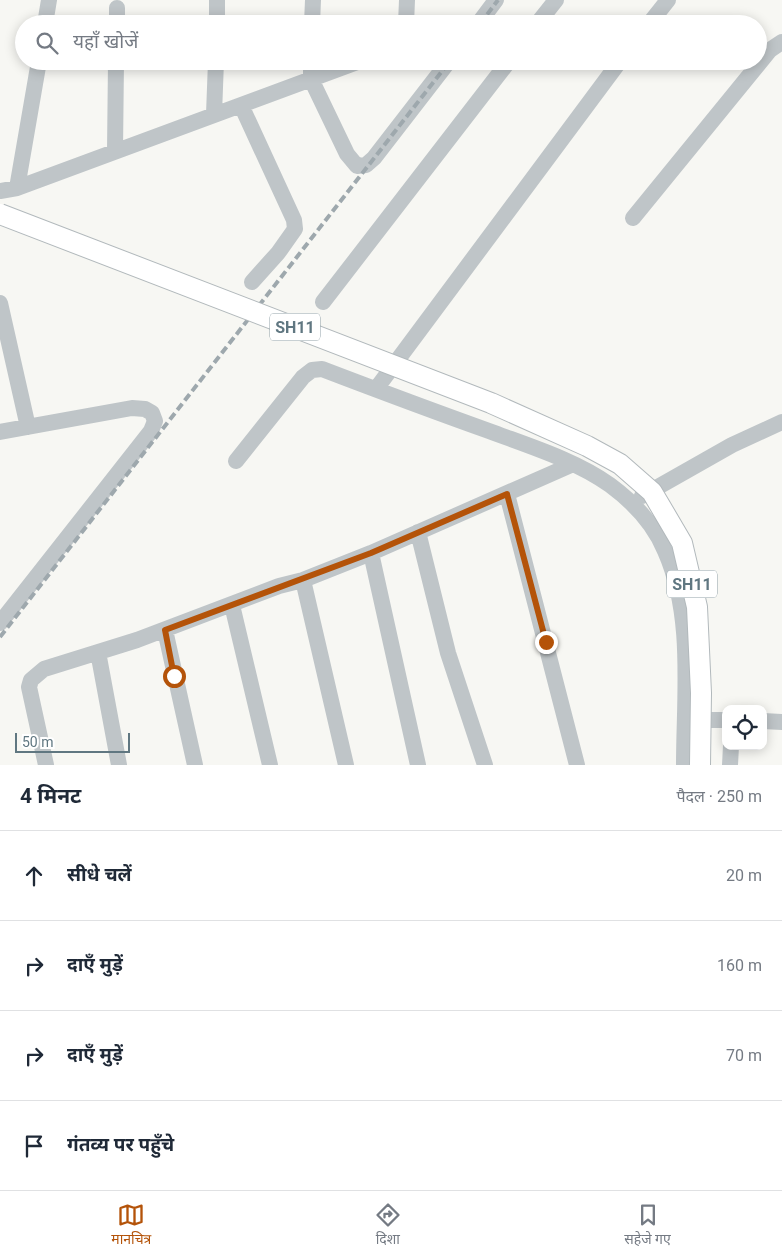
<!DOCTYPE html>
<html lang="hi">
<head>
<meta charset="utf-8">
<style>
	:root { --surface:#fff; --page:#f6f6f7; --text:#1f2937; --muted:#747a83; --line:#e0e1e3; --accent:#b45309 }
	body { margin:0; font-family:Roboto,"Noto Sans Devanagari",sans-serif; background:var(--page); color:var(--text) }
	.controls { position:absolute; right:15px; bottom:15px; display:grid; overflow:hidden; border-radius:10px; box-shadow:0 2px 12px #0003 }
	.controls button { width:45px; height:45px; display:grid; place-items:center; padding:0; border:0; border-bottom:1px solid var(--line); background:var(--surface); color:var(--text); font:25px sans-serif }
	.scale { position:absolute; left:15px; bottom:12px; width:115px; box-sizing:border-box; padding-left:5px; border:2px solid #607781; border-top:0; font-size:14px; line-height:18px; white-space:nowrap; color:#607781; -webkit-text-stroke:4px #fff; paint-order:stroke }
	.stop { position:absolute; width:15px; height:15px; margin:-11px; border:4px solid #b45309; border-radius:50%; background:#fff }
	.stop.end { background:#b45309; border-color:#fff; box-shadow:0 1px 5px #0008 }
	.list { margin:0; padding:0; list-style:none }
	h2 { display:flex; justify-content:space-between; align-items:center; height:65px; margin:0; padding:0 20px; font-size:21px }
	h2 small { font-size:16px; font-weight:400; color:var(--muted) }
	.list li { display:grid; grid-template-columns:32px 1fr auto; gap:15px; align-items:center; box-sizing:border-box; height:90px; padding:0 20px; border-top:1px solid var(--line) }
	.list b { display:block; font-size:19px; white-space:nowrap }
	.list em { font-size:16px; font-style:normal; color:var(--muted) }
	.icon { flex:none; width:28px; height:28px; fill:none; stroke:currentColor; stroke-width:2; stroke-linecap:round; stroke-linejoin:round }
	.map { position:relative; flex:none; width:782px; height:765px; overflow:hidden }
	.search { position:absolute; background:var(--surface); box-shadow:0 2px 12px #0003; left:15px; right:15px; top:15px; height:55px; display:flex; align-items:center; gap:12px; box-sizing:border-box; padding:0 18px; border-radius:28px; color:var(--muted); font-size:19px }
	.sheet { height:425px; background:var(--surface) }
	nav { display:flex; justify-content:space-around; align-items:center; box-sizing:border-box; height:70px; border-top:1px solid var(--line); background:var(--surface); font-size:14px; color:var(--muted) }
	nav a { display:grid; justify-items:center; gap:2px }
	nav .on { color:var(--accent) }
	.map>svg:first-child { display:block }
</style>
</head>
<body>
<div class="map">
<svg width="782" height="765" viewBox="0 0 782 765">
	<rect width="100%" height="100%" fill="#f7f7f3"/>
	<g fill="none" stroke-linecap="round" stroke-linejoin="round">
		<path stroke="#bfc5c8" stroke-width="16" d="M45,24L49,0
			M117,24V8
			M217,24V0
			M312,24L313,0
			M406,24L407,0
			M478,24L496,0
			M537,24L556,0
			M649,24L668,0
			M311,61V79L347,154L357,166L366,165L374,158L449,61
			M241,105L294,220L295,229L278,253L252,282
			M214,114L216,61
			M115,151L116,61
			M17,188L39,61
			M0,191L17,188L360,61
			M633,218L770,50L782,42
			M323,302L509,61
			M0,303L28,427
			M376,389L620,61
			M0,432L132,408L145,409L152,413L155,421L151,431L0,623
			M236,461L303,377L312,370L322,369C377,390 433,411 489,431C529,446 575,460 610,485C633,502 654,524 665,551C694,616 684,696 684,765
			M507,494L577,765
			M642,496L732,445L782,422
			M418,532L448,653L485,765
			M371,553L418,765
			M303,580L346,765
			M232,605L270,765
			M165,630L195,765
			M98,652L119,765
			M688,720H726
			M763,721L782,722
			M46,765L29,687L31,680L44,669L137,640L279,586L303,580L371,553L571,465
			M730,765L731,746"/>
		<path stroke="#9ea8ad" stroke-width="4" stroke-dasharray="8 4" stroke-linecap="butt" d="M480,24L498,0
			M0,637L450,61"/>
		<g stroke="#b2b9bc" stroke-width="22" stroke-linecap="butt">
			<path id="major-bridge" d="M0,214L491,403L587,446L620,464L652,492L682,543L697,607L701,693L700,765"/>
		</g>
		<use href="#major-bridge" stroke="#fff" stroke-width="20"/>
	</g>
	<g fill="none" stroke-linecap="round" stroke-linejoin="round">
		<path stroke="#b45309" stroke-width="6" d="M174,676L165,630L371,553L507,494L546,642"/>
	</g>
	<g text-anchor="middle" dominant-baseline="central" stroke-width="5" stroke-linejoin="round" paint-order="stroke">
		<g fill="#fff" stroke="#90a0a7" stroke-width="1">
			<rect x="270" y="313.5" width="50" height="27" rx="4"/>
			<rect x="667" y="570.5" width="50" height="27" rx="4"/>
		</g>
		<g font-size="16" font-weight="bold" fill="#607781">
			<text x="295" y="327">SH11</text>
			<text x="692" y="584">SH11</text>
		</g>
	</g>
</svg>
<div class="controls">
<button><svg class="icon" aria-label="locate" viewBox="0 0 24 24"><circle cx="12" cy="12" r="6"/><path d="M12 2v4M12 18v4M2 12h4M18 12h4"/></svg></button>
</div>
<div class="scale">50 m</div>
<div class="stop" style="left:174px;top:676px"></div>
<div class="stop end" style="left:546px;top:642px"></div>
<div class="search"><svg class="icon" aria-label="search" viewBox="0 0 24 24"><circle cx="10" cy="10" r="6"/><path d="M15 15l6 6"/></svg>यहाँ खोजें</div>
</div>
<section class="sheet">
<h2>4 मिनट<small>पैदल · 250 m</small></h2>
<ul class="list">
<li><svg class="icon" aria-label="ahead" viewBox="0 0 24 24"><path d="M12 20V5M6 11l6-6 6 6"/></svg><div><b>सीधे चलें</b></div><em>20 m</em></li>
<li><svg class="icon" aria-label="right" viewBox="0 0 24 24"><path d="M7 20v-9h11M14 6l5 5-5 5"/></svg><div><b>दाएँ मुड़ें</b></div><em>160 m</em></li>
<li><svg class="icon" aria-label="right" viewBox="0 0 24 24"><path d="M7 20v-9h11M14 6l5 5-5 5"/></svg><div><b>दाएँ मुड़ें</b></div><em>70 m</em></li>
<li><svg class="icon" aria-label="arrive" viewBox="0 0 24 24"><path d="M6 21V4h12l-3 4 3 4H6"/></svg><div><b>गंतव्य पर पहुँचे</b></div></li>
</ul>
</section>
<nav>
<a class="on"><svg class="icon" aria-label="map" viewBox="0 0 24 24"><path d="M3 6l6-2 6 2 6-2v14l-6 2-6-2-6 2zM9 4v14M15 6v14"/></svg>मानचित्र</a>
<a><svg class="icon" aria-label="directions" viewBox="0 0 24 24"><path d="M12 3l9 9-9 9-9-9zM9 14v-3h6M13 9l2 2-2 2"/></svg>दिशा</a>
<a><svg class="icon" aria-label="saved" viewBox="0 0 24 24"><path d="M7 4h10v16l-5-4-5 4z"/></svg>सहेजे गए</a>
</nav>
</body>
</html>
